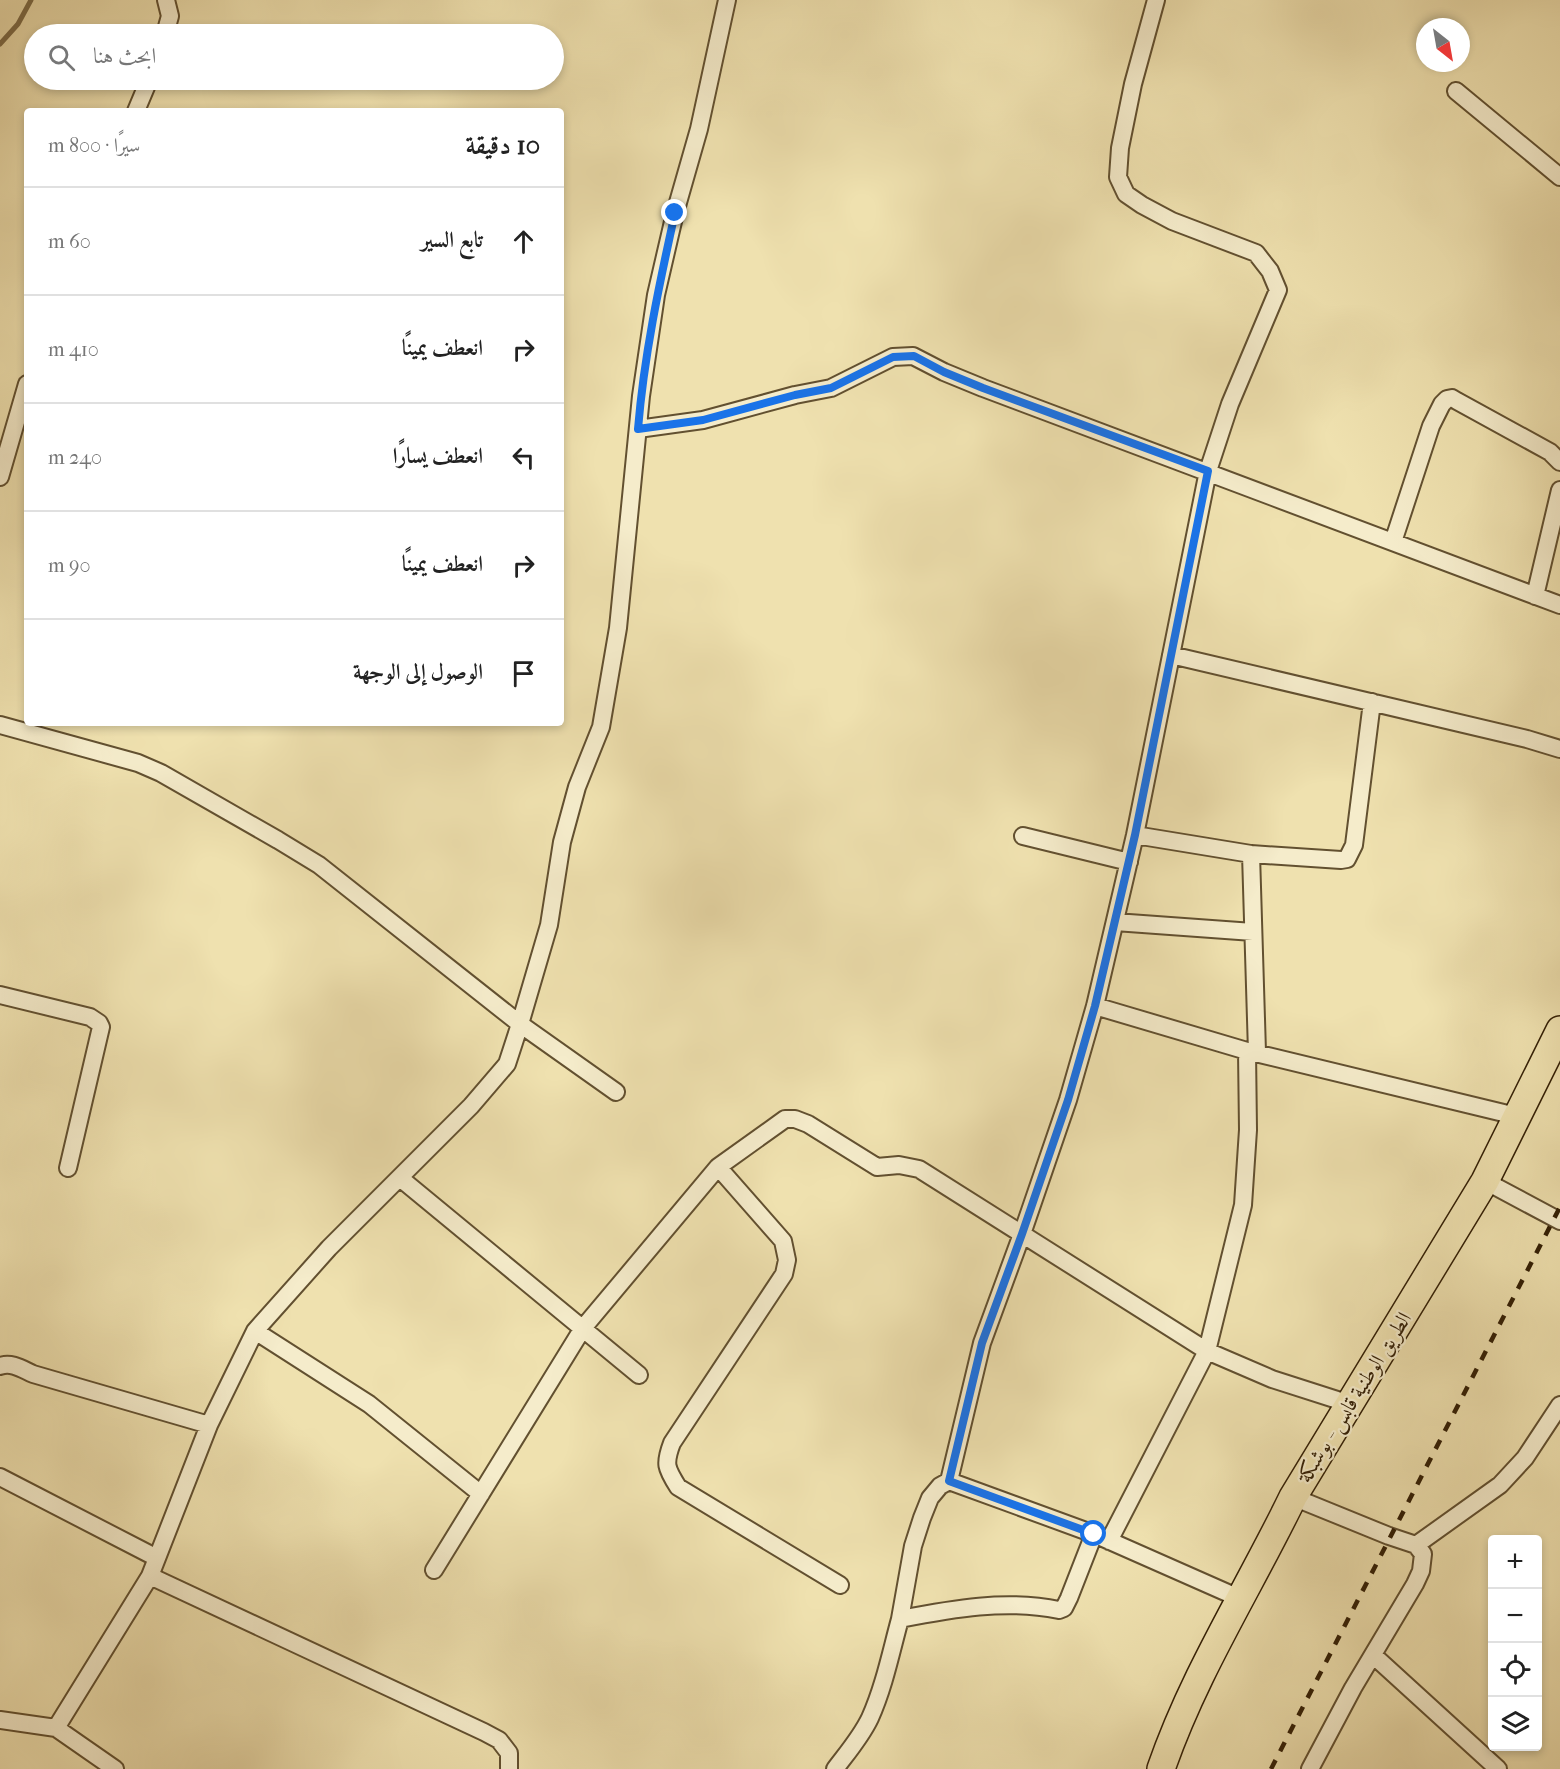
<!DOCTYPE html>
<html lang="ar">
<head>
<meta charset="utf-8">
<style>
	:root { --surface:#fff; --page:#f2f2f2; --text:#222; --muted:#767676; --line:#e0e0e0 }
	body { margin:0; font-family:"IM FELL French Canon",Amiri,serif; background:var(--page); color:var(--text); direction:rtl }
	.controls { position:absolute; right:18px; bottom:18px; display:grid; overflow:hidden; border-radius:6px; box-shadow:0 3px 9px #0003 }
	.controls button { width:54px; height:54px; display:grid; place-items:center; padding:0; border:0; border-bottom:2px solid var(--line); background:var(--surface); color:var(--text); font:30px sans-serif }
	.compass { position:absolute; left:1416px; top:18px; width:54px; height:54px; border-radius:50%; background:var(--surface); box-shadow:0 3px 9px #0003; rotate:149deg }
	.stop { position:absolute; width:18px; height:18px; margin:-14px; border:4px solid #1a73e8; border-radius:50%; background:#fff }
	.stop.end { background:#1a73e8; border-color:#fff; box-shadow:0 2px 6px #0008 }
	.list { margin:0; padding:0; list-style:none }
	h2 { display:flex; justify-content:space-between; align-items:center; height:78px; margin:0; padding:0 24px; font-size:26px }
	h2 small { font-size:20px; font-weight:400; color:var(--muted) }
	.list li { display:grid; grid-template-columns:39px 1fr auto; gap:18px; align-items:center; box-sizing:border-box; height:108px; padding:0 24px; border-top:2px solid var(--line) }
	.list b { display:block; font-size:22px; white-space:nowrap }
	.list em { font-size:20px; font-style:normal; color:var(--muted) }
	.icon { flex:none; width:33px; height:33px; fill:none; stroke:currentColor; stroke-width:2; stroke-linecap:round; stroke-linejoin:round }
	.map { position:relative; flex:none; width:1560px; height:1769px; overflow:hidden; direction:ltr }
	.search { position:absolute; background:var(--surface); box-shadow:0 3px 9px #0003; left:24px; top:24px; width:540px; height:66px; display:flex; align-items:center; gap:15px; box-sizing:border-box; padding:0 21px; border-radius:33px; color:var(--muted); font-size:22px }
	.panel { position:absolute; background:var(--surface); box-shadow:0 3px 9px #0003; left:24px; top:108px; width:540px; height:618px; border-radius:6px; direction:rtl }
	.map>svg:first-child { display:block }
</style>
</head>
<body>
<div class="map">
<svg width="1560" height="1769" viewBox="0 0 1560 1769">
	<rect width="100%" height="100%" fill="#efe1af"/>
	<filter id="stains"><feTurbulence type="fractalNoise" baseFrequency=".00333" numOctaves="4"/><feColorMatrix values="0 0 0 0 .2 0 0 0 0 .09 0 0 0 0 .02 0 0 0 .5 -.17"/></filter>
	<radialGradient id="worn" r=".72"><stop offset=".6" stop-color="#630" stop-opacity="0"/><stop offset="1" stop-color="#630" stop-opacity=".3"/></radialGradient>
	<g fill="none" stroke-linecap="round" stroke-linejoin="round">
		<path stroke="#7d6c48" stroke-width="5" d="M0,44L18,24L31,0"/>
		<g stroke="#625030" stroke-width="20">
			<path id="minor" d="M165,34L170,16L166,0
				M1456,91L1560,177
				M136,111L149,80
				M638,429L703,420L795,395L831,388L893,357L913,356L944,372L983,388L1560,605
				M0,477L27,384
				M1393,542L1431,426L1442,404L1447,399L1452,398L1457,401L1550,452L1560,462
				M1535,596L1560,490
				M1171,655L1527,739L1560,749
				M0,725L138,763L161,773L278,840L319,865L520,1024L616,1092
				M1135,835L1251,854L1341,860L1347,859L1354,845L1372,702
				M1023,836L1129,862
				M1251,854L1257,1052
				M1115,922L1253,932
				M0,995L90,1017L99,1023L101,1027L68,1168
				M1095,1006L1247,1051L1516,1116
				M718,1167L783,1241L787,1260L784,1274L672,1443C664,1464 666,1468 678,1487L840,1585
				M400,1178L639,1375
				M1485,1181L1560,1221
				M255,1331L369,1404L481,1494
				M0,1366C12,1362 22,1369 33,1374L209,1425
				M0,1477L157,1558
				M949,1481L1094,1534L1239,1598
				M1293,1497L1389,1536L1416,1545L1423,1554L1421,1571L1415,1584L1353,1688L1310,1769
				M1094,1534L1069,1598L1064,1608L1059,1610C1006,1599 952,1609 900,1619L913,1546L922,1518L930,1498L940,1486L949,1481L982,1343L1022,1234L1068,1100L1095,1006L1135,835L1208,471L1230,404L1278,290L1270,271L1256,253L1172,221L1142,205L1126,194L1118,177L1120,148L1133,84L1156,0
				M1109,1541L1207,1351L1243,1205L1248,1130L1247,1051
				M1416,1545L1500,1485L1525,1458L1560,1405
				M434,1570L583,1328L718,1167L785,1119H795L808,1124L877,1167L899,1165L919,1169L1207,1351L1272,1379L1350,1404
				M150,1576L484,1732L499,1740L509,1753V1769
				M1373,1655L1498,1769
				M0,1720L56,1728L115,1769
				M56,1728L150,1576L209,1425L255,1331L329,1248L471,1106L507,1064L520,1024L549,925L562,842L577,787L601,727L618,628L641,396L656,295L675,213L699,129L727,0
				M835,1769C847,1753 861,1737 870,1718C884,1687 891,1652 900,1619"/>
		</g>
		<g stroke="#331f05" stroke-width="30">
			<path id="primary" d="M1161,1769C1194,1673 1249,1588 1293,1497L1485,1181L1560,1030"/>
		</g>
		<use href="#minor" stroke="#f5eccb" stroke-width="16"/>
		<use href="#primary" stroke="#efe1af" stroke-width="27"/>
		<path stroke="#331f05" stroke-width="4.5" stroke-dasharray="10 10" stroke-linecap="butt" d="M1271,1769L1560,1207"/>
	</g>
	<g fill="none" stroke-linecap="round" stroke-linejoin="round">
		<path stroke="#1a73e8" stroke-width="8" d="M675,213C659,285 644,356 638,429L703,420L795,395L831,388L893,357L914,356L944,372L983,388L1208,471L1135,835L1095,1006L1068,1100L1022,1234L982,1343L949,1481L1094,1534"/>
	</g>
	<g text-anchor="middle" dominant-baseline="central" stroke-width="4.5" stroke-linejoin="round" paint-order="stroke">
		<g font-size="21" fill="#331f05" stroke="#f5eccb">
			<text transform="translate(1354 1397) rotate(-58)">الطريق الوطنية قابس - بوشبكة</text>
		</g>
	</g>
	<rect width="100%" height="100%" filter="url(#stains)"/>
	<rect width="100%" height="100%" fill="url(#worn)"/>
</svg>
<div class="controls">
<button>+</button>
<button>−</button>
<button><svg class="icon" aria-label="locate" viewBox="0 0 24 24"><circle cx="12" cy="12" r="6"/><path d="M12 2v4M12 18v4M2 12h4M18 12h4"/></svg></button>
<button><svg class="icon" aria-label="layers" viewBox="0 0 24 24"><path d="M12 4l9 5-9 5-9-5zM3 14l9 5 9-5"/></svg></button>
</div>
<svg class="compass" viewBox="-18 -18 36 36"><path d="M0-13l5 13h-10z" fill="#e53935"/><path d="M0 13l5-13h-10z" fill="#767676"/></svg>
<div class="stop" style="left:1094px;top:1534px"></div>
<div class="stop end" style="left:675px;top:213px"></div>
<div class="search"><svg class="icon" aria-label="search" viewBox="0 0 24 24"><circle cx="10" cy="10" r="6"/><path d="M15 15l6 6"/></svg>ابحث هنا</div>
<section class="panel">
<h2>10 دقيقة<small>سيرًا · 800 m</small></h2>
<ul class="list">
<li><svg class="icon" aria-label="ahead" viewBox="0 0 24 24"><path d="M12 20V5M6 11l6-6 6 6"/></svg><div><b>تابع السير</b></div><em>60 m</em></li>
<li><svg class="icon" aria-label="right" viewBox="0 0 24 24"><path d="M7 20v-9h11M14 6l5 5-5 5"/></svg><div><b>انعطف يمينًا</b></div><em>410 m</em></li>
<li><svg class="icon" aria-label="left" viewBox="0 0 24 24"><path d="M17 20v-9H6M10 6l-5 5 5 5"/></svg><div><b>انعطف يسارًا</b></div><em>240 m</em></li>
<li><svg class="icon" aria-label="right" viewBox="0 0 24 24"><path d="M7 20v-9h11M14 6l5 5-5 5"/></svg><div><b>انعطف يمينًا</b></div><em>90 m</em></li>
<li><svg class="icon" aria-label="arrive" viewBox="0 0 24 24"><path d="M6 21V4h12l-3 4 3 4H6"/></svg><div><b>الوصول إلى الوجهة</b></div></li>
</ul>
</section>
</div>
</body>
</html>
